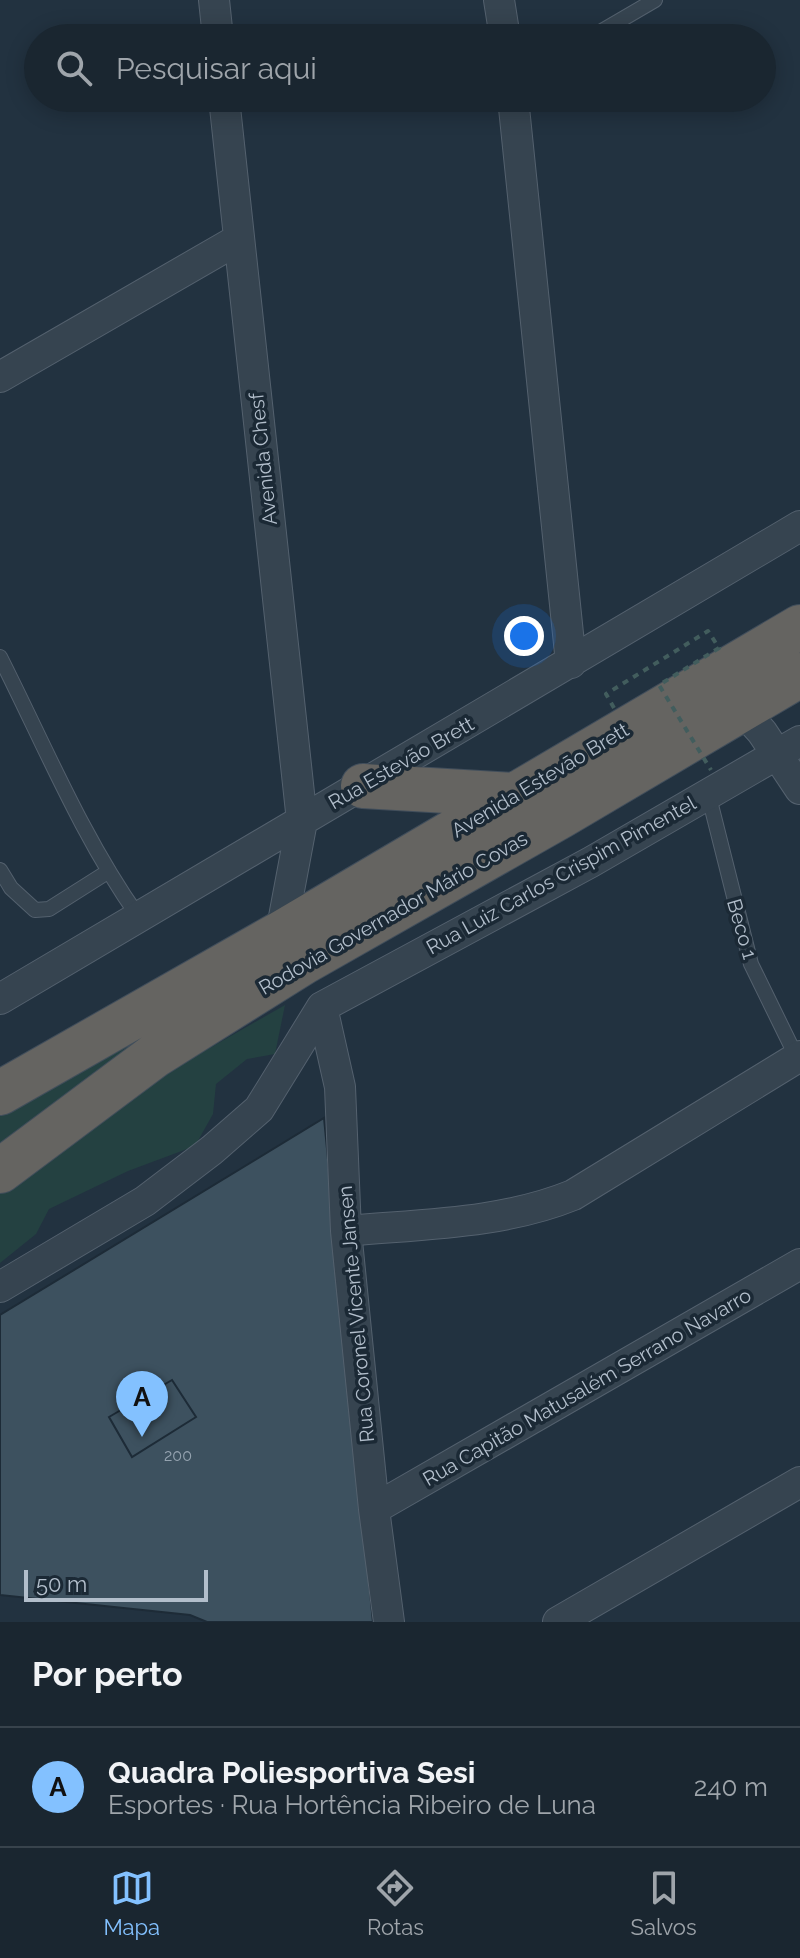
<!DOCTYPE html>
<html lang="pt">
<head>
<meta charset="utf-8">
<style>
	:root { --surface:#1a2630; --page:#27323c; --text:#f1f3f6; --muted:#9fa5ab; --line:#38434c; --accent:#83c1ff }
	body { margin:0; font-family:Raleway,sans-serif; background:var(--page); color:var(--text) }
	.scale { position:absolute; left:24px; bottom:20px; width:184px; box-sizing:border-box; padding-left:8px; border:4px solid #b2becb; border-top:0; font-size:22px; line-height:28px; white-space:nowrap; color:#b2becb; -webkit-text-stroke:6px #1b2935; paint-order:stroke }
	.you { position:absolute; left:524px; top:636px; width:28px; height:28px; margin:-20px; border:6px solid #fff; border-radius:50%; background:#1a73e8; box-shadow:0 0 0 12px #1a73e833 }
	.badge { display:grid; place-items:center; width:52px; height:52px; border-radius:50%; background:var(--accent); color:#111; font-size:26px; font-weight:700 }
	.pin { position:absolute; translate:-50% -66px; filter:drop-shadow(0 2px 4px #0008) }
	.pin::after { content:''; position:absolute; top:42px; width:28px; height:24px; background:inherit; clip-path:polygon(0 0,100% 0,50% 100%) }
	.list { margin:0; padding:0; list-style:none }
	h2 { display:flex; justify-content:space-between; align-items:center; height:104px; margin:0; padding:0 32px; font-size:34px }
	h2 small { font-size:26px; font-weight:400; color:var(--muted) }
	.list li { display:grid; grid-template-columns:52px 1fr auto; gap:24px; align-items:center; box-sizing:border-box; height:120px; padding:0 32px; border-top:2px solid var(--line) }
	.list b { display:block; font-size:30px; white-space:nowrap }
	.list p { margin:0; font-size:26px; white-space:nowrap; color:var(--muted) }
	.list em { font-size:26px; font-style:normal; color:var(--muted) }
	.icon { flex:none; width:44px; height:44px; fill:none; stroke:currentColor; stroke-width:2; stroke-linecap:round; stroke-linejoin:round }
	.map { position:relative; flex:none; width:800px; height:1622px; overflow:hidden }
	.search { position:absolute; background:var(--surface); box-shadow:0 4px 20px #0003; left:24px; right:24px; top:24px; height:88px; display:flex; align-items:center; gap:20px; box-sizing:border-box; padding:0 28px; border-radius:44px; color:var(--muted); font-size:30px }
	.sheet { height:224px; background:var(--surface) }
	nav { display:flex; justify-content:space-around; align-items:center; box-sizing:border-box; height:112px; border-top:2px solid var(--line); background:var(--surface); font-size:22px; color:var(--muted) }
	nav a { display:grid; justify-items:center; gap:4px }
	nav .on { color:var(--accent) }
	.map>svg:first-child { display:block }
</style>
</head>
<body>
<div class="map">
<svg width="800" height="1622" viewBox="0 0 800 1622">
	<rect width="100%" height="100%" fill="#223240"/>
	<path fill="#244141" d="M224,989L0,1145V1111Z
		M285,1005L275,1054L247,1059L216,1084L213,1114L195,1146L128,1171L49,1209L36,1234L0,1263V1193L133,1092Z"/>
	<path fill="#3d515f" stroke="#1d2b37" stroke-width="2" d="M324,1118L373,1622H207L190,1615L0,1595V1315Z
		M172,1380L196,1417L132,1457L109,1417Z"/>
	<g fill="none" stroke-linecap="round" stroke-linejoin="round">
		<g stroke="#54616e" stroke-width="16">
			<path id="service" d="M590,38L655,0
				M0,657C44,744 82,837 138,916
				M708,793L751,964L797,1058
				M0,870L11,888L35,910L49,909L109,871"/>
		</g>
		<g stroke="#54616e" stroke-width="32">
			<path id="minor" d="M214,0L218,38
				M499,0L505,38
				M224,98L302,821L281,933
				M513,98L571,663
				M0,377L239,239
				M742,710L762,732L800,789
				M0,999L800,526
				M322,1007L340,1087L346,1231L374,1509L389,1622
				M322,1007L591,862L800,741
				M346,1231C422,1224 502,1224 573,1195L800,1056
				M0,1287L145,1201L212,1150L259,1109L322,1007
				M374,1509L800,1264
				M558,1622L800,1482"/>
		</g>
		<g stroke="#414e5b" stroke-width="46">
			<path id="trunk" d="M363,786L513,795
				M0,1093L281,933L800,627
				M0,1171L154,1056L304,962L561,816L800,675"/>
		</g>
		<use href="#service" stroke="#364450" stroke-width="14"/>
		<use href="#minor" stroke="#364450" stroke-width="30"/>
		<use href="#trunk" stroke="#656461" stroke-width="44"/>
		<path stroke="#425d5d" stroke-width="4" stroke-dasharray="6 6" stroke-linecap="butt" d="M614,708L606,694L708,631L719,648L659,685L711,770"/>
	</g>
	<g text-anchor="middle" dominant-baseline="central" stroke-width="7" stroke-linejoin="round" paint-order="stroke">
		<g font-size="16" fill="#95a3b0">
			<text x="178" y="1455">200</text>
		</g>
		<g font-size="20" fill="#b2becb" stroke="#1b2935">
			<text transform="translate(263 459) rotate(-96)">Avenida Chesf</text>
			<text transform="translate(401 763) rotate(-30)">Rua Estevão Brett</text>
			<text transform="translate(540 780) rotate(-31)">Avenida Estevāo Brett</text>
			<text transform="translate(561 875) rotate(-29)">Rua Luiz Carlos Crispim Pimentel</text>
			<text transform="translate(393 913) rotate(-30)">Rodovia Governador Mário Covas</text>
			<text transform="translate(742 929) rotate(74)">Beco 1</text>
			<text transform="translate(356 1314) rotate(-95)">Rua Coronel Vicente Jansen</text>
			<text transform="translate(587 1387) rotate(-30)">Rua Capitão Matusalém Serrano Navarro</text>
		</g>
	</g>
</svg>
<div class="scale">50 m</div>
<div class="you"></div>
<div class="pin badge" style="left:142px;top:1437px">A</div>
<div class="search"><svg class="icon" aria-label="search" viewBox="0 0 24 24"><circle cx="10" cy="10" r="6"/><path d="M15 15l6 6"/></svg>Pesquisar aqui</div>
</div>
<section class="sheet">
<h2>Por perto<small></small></h2>
<ul class="list">
<li><span class="badge">A</span><div><b>Quadra Poliesportiva Sesi</b><p>Esportes · Rua Hortência Ribeiro de Luna</p></div><em>240 m</em></li>
</ul>
</section>
<nav>
<a class="on"><svg class="icon" aria-label="map" viewBox="0 0 24 24"><path d="M3 6l6-2 6 2 6-2v14l-6 2-6-2-6 2zM9 4v14M15 6v14"/></svg>Mapa</a>
<a><svg class="icon" aria-label="directions" viewBox="0 0 24 24"><path d="M12 3l9 9-9 9-9-9zM9 14v-3h6M13 9l2 2-2 2"/></svg>Rotas</a>
<a><svg class="icon" aria-label="saved" viewBox="0 0 24 24"><path d="M7 4h10v16l-5-4-5 4z"/></svg>Salvos</a>
</nav>
</body>
</html>
